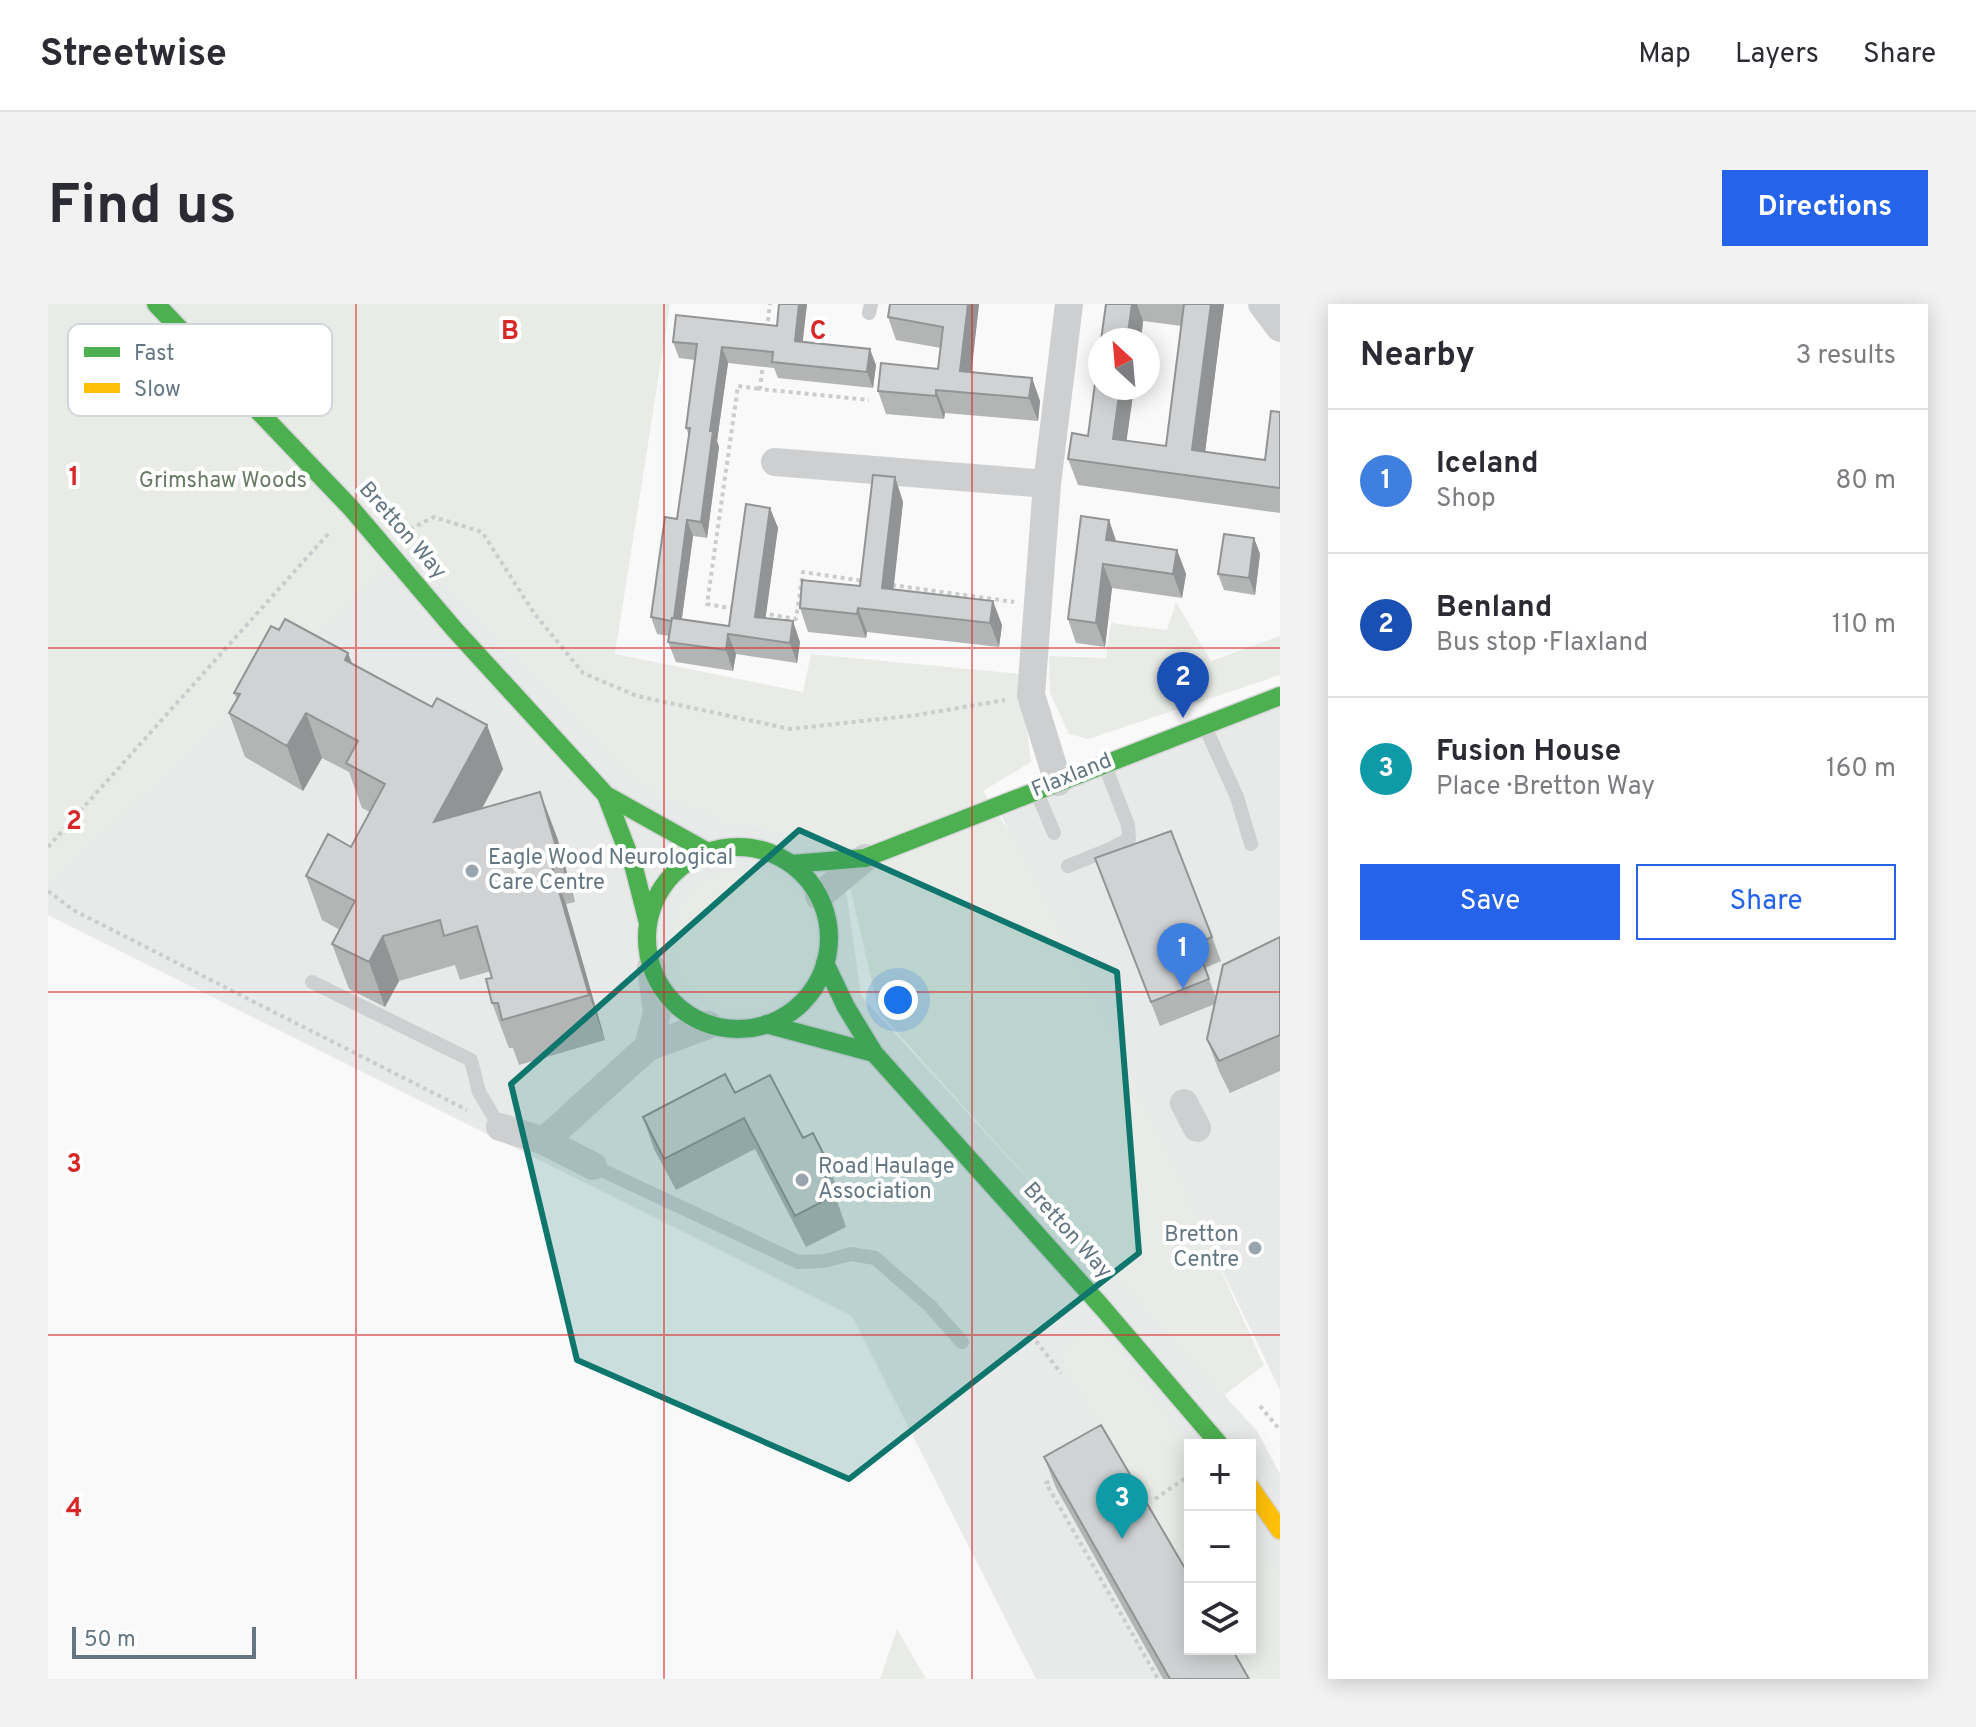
<!DOCTYPE html>
<html lang="en">
<head>
<meta charset="utf-8">
<style>
	:root { --surface:#fff; --page:#f2f2f3; --text:#2b2b33; --muted:#7c7c81; --line:#e1e1e2; --accent:#2563eb }
	body { margin:0; font-family:Overpass,sans-serif; background:var(--page); color:var(--text) }
	.controls { position:absolute; right:24px; bottom:24px; display:grid; overflow:hidden; border-radius:0px; box-shadow:0 4px 20px #0003 }
	.controls button { width:72px; height:72px; display:grid; place-items:center; padding:0; border:0; border-bottom:2px solid var(--line); background:var(--surface); color:var(--text); font:40px sans-serif }
	.compass { position:absolute; left:1040px; top:24px; width:72px; height:72px; border-radius:50%; background:var(--surface); box-shadow:0 4px 20px #0003; rotate:334deg }
	.scale { position:absolute; left:24px; bottom:20px; width:184px; box-sizing:border-box; padding-left:8px; border:4px solid #657683; border-top:0; font-size:22px; line-height:28px; white-space:nowrap; color:#657683; -webkit-text-stroke:6px #fff; paint-order:stroke }
	.you { position:absolute; left:850px; top:696px; width:28px; height:28px; margin:-20px; border:6px solid #fff; border-radius:50%; background:#1a73e8; box-shadow:0 0 0 12px #1a73e833 }
	.badge { display:grid; place-items:center; width:52px; height:52px; border-radius:50%; background:var(--accent); color:#fff; font-size:26px; font-weight:700 }
	.pin { position:absolute; translate:-50% -66px; filter:drop-shadow(0 2px 4px #0008) }
	.pin::after { content:''; position:absolute; top:42px; width:28px; height:24px; background:inherit; clip-path:polygon(0 0,100% 0,50% 100%) }
	.list { margin:0; padding:0; list-style:none }
	h2 { display:flex; justify-content:space-between; align-items:center; height:104px; margin:0; padding:0 32px; font-size:34px }
	h2 small { font-size:26px; font-weight:400; color:var(--muted) }
	.list li { display:grid; grid-template-columns:52px 1fr auto; gap:24px; align-items:center; box-sizing:border-box; height:144px; padding:0 32px; border-top:2px solid var(--line) }
	.list b { display:block; font-size:30px; white-space:nowrap }
	.list p { margin:0; font-size:26px; white-space:nowrap; color:var(--muted) }
	.list em { font-size:26px; font-style:normal; color:var(--muted) }
	.actions { display:flex; gap:16px; padding:24px 32px }
	.actions a { flex:1; padding:18px 0; border:2px solid var(--accent); border-radius:0px; text-align:center; font-size:28px; color:var(--accent) }
	.actions .main { background:var(--accent); color:#fff }
	.icon { flex:none; width:44px; height:44px; fill:none; stroke:currentColor; stroke-width:2; stroke-linecap:round; stroke-linejoin:round }
	.map { position:relative; flex:none; width:1232px; height:1375px; overflow:hidden; border-radius:0px }
	header { display:flex; align-items:center; gap:48px; box-sizing:border-box; height:112px; padding:0 40px; background:var(--surface); border-bottom:2px solid var(--line) }
	header strong { font-size:38px }
	nav { display:flex; gap:44px; margin-inline-start:auto; font-size:28px }
	.intro { display:flex; align-items:center; justify-content:space-between; box-sizing:border-box; height:192px; padding:0 48px }
	h1 { margin:0; font-size:56px }
	.button { padding:20px 36px; border-radius:0px; background:var(--accent); color:#fff; font-size:28px; font-weight:700 }
	main { display:flex; gap:48px; padding:0 48px }
	aside { flex:1; background:var(--surface); border-radius:0px; box-shadow:0 4px 20px #0003 }
	.map>svg:first-child { display:block }
</style>
</head>
<body>
<header>
<strong>Streetwise</strong>
<nav><a>Map</a><a>Layers</a><a>Share</a></nav>
</header>
<div class="intro"><h1>Find us</h1><a class="button">Directions</a></div>
<main>
<div class="map">
<svg width="1232" height="1375" viewBox="0 0 1232 1375">
	<rect width="100%" height="100%" fill="#f9f9f9"/>
	<path fill="#e8e9e9" fill-rule="evenodd" d="M360,244L673,517L791,536L813,692L1209,1127L1232,1170V1375H988L804,1012L0,611V579ZM1142,1141H1202V1345H1142Z
		M1232,398V1086L951,507Z"/>
	<path fill="#e8ebe6" d="M0,0H622L567,350L755,388L763,350L972,370L983,458L935,487L971,543L1102,810L1216,1061L1175,1092L831,708L791,536L673,517L591,479L360,245L0,579Z
		M1128,298L1163,357L1232,332V371L1040,435L1021,430L1002,389L1001,352L1058,354L1063,319L1119,326Z
		M625 636a71 71 0 1 1 142 0a71 71 0 1 1-142 0Z
		M1041,1027L1058,1029L1142,1142V1269L1016,1063L1015,1050L1024,1037Z
		M1202,1228L1232,1272V1375H1204L1186,1345H1202Z
		M849,1325L878,1375H832Z"/>
	<g fill="none" stroke-linecap="round" stroke-linejoin="round">
		<g stroke="#d5d6d7" stroke-width="21">
			<path id="fast" d="M108,0L303,204L407,326L558,491L660,548
				M558,491L586,564L600,619
				M599 634a91 91 0 1 1 182 0a91 91 0 1 1-182 0Z
				M743,560L817,554L1232,392
				M777,659L798,703L826,749L1053,1002L1172,1141
				M718,720L826,749"/>
		</g>
		<g stroke="#d5d6d7" stroke-width="21">
			<path id="slow" d="M1202,1183L1232,1226"/>
		</g>
		<path stroke="#cbcccd" stroke-width="4" stroke-dasharray="4 4" stroke-linecap="butt" d="M719,25L722,0
			M715,58L712,85L821,96
			M362,225L386,213L434,228L486,309L535,369L589,392L742,425L869,411L957,396
			M844,281L966,298
			M686,305L659,300L690,82L712,85
			M714,309L748,315L755,268L816,277
			M0,543L281,229
			M0,587L25,606L419,806
			M988,1037L1013,1069
			M1212,1102L1232,1126
			M1008,1173L998,1179L1110,1375
			M1107,1195L1142,1171"/>
		<path stroke="#cecfd0" stroke-width="14" d="M821,9L823,0
			M1158,425L1189,493L1203,540
			M989,489L1006,529
			M1020,562L1062,545L1081,535L1080,521L1057,462
			M264,678L423,756L431,788L452,823
			M545,862L750,958L776,957L803,950L827,954L881,1001L914,1038"/>
		<path stroke="#cecfd0" stroke-width="28" d="M1214,0L1232,24
			M727,158L999,180
			M1010,478L983,391L999,180L1021,0
			M771,592L817,554
			M600,743L609,708L603,663
			M1136,799L1149,824
			M452,823L496,837L545,862
			M496,837L600,743L660,721"/>
		<use href="#fast" stroke="#4caf50" stroke-width="18"/>
		<use href="#slow" stroke="#ffc107" stroke-width="18"/>
	</g>
	<path fill="#b3b5b5" d="M731,0H759L754,38L828,61L825,84L730,74L726,64L680,59L669,137L671,143L659,234L645,232L634,315L681,322L722,204L730,224L717,314L752,338L749,359L688,350L685,367L628,358L620,338L621,332L609,330L603,313L629,215L641,132L638,124L647,56L631,54L625,38L729,22Z
		M931,0L923,68L984,74L992,97L990,117L897,109L896,115L838,110L830,87L890,65L893,44L848,36L840,13Z
		M1058,0H1176L1157,148L1217,156L1232,108V209L1030,181L1020,155L1040,132L1052,84H1086L1078,137L1118,142L1134,22L1095,17L1093,36H1053Z
		M847,173L855,198L845,286L954,321L951,343L819,328L818,334L760,328L752,304L812,282Z
		M1061,216L1068,237L1129,246L1138,270L1134,294L1064,284L1057,343L1028,339L1020,315Z
		M1206,234L1212,250L1207,291L1176,286L1170,270Z
		M304,360L384,403L439,421L455,465L434,505L509,533L527,598L518,600L557,736L471,761L465,744H461L444,699V674L443,667L412,676L407,661L351,677L337,703L301,685L284,640L292,626L274,616L258,572L303,543L322,508L314,504L301,468L274,454L255,487L197,453L181,409L189,395L186,389Z
		M1047,554L1164,633L1173,657L1157,664L1168,694L1232,633V625V767L1182,789L1171,767L1159,735L1167,700L1112,722Z
		M687,789L755,834L779,857L791,889L787,891L798,923L758,943L707,845L628,886L606,845L595,813Z
		M996,1153L1201,1375H1115L1008,1184Z"/>
	<path fill="#929394" d="M751,0H759L753,53L747,37Z
		M920,0H931L921,90L912,67Z
		M1084,0H1089L1095,17L1093,36H1079Z
		M1163,0H1176L1154,172L1144,146Z
		M674,43L680,59L669,137L671,143L659,234L653,218L662,127Z
		M822,45L828,61L825,84L819,68Z
		M984,74L992,97L990,117L981,94Z
		M1072,84H1086L1075,162L1065,135Z
		M888,86L897,109L896,115L888,92Z
		M847,173L855,198L843,308L834,284Z
		M722,204L730,224L715,333L707,313Z
		M639,216L645,232L631,334L625,317Z
		M1061,216L1069,240L1058,236Z
		M1206,234L1212,250L1207,291L1201,274Z
		M1129,246L1138,270L1134,294L1125,270Z
		M1055,260L1064,284L1057,343L1048,319Z
		M945,297L954,321L951,343L942,319Z
		M810,304L819,328L818,334L809,310Z
		M745,317L752,338L749,359L742,339Z
		M680,330L688,350L685,367L678,346Z
		M300,349L317,393L297,356Z
		M258,409L274,454L255,487L239,442Z
		M439,421L455,465L402,563L386,518Z
		M492,488L509,533L527,598L511,553Z
		M502,556L518,600L557,736L541,691Z
		M335,632L351,677L337,703L321,658Z"/>
	<path fill="#d0d2d3" stroke="#929394" stroke-width="2" d="M731,0H751L747,37L822,45L819,68L724,58L725,48L674,43L662,127H665L653,218L639,216L626,314H624L623,317L603,313L617,213L629,215L642,124H638L649,40L625,38L628,11L729,22Z
		M842,0H920L912,67L984,74L981,94L888,86V92L830,87L833,59L890,65L895,23L840,13Z
		M1058,0H1084L1079,36H1053Z
		M1136,0H1163L1144,146L1217,156L1223,107L1232,108V184L1020,155L1024,129L1040,132L1052,42V84H1072L1065,135L1118,142Z
		M825,171L847,173L834,284L945,297L942,319L810,304L809,310L752,304L754,276L812,282Z
		M698,200L722,204L707,313L745,317L742,339L680,330L678,346L620,338L624,314L681,322Z
		M1033,212L1061,216L1058,236L1129,246L1125,270L1055,260L1048,319L1020,315Z
		M1176,230L1206,234L1201,274L1170,270Z
		M237,315L300,349L297,356L384,403L389,394L439,421L386,518L492,488L511,553L502,556L541,691L454,716L450,699H444L438,675L444,674L429,622L396,632L392,616L335,632L321,658L284,640L307,597L258,572L280,530L303,543L337,480L298,459L310,437L258,409L239,442L181,409L192,390L186,389L223,322L231,326Z
		M1123,527L1164,633L1148,640L1161,675L1103,698L1047,554Z
		M1232,633V731L1171,757L1159,735L1175,661Z
		M677,770L687,789L722,771L755,834L765,829L779,857L772,862L787,891L747,912L696,814L616,855L595,813Z
		M1053,1121L1142,1273V1345H1184L1201,1375H1122L996,1153Z"/>
	<path fill="#0f766e" fill-opacity="0.2" stroke="#0f766e" stroke-width="6" stroke-linejoin="round" d="M751,526L1069,668L1091,949L801,1175L529,1056L463,780Z"/>
	<path fill="none" stroke="#d62828" stroke-width="2" stroke-opacity="0.55" d="M308,0V1375M616,0V1375M924,0V1375M0,344H1232M0,688H1232M0,1031H1232"/>
	<g fill="#99a4ac" stroke="#fff" stroke-width="3">
		<circle cx="424" cy="567" r="8"/>
		<circle cx="754" cy="876" r="8"/>
		<circle cx="1207" cy="944" r="8"/>
	</g>
	<g text-anchor="middle" dominant-baseline="central" stroke-width="8" stroke-linejoin="round" paint-order="stroke">
		<g font-size="22" fill="#687a64" stroke="#fff">
			<text x="175" y="177">Grimshaw Woods</text>
		</g>
		<g font-size="22" fill="#657683" stroke="#fff">
			<text transform="translate(354 227) rotate(49)">Bretton Way</text>
			<text transform="translate(1024 472) rotate(-22)">Flaxland</text>
			<text transform="translate(1019 927) rotate(48)">Bretton Way</text>
		</g>
		<g font-size="22" fill="#657683" stroke="#fff" text-anchor="start">
			<text x="440" y="554">Eagle Wood Neurological<tspan x="440" dy="25">Care Centre</tspan></text>
			<text x="770" y="863">Road Haulage<tspan x="770" dy="25">Association</tspan></text>
			<text x="1191" y="931" text-anchor="end">Bretton<tspan x="1191" dy="25">Centre</tspan></text>
		</g>
	</g>
	<rect x="20" y="20" width="264" height="92" rx="12" fill="#fff" stroke="#d1d6da" stroke-width="2"/>
	<rect x="36" y="43" width="36" height="10" fill="#4caf50"/>
	<rect x="36" y="79" width="36" height="10" fill="#ffc107"/>
	<g font-size="22" fill="#657683">
		<text x="86" y="56">Fast</text>
		<text x="86" y="92">Slow</text>
	</g>
	<g font-size="26" text-anchor="middle" font-weight="bold" fill="#d62828" stroke="#fff" stroke-width="8" stroke-linejoin="round" paint-order="stroke">
		<text x="462" y="35">B</text>
		<text x="770" y="35">C</text>
		<text x="26" y="181">1</text>
		<text x="26" y="525">2</text>
		<text x="26" y="868">3</text>
		<text x="26" y="1212">4</text>
	</g>
</svg>
<div class="controls">
<button>+</button>
<button>−</button>
<button><svg class="icon" aria-label="layers" viewBox="0 0 24 24"><path d="M12 4l9 5-9 5-9-5zM3 14l9 5 9-5"/></svg></button>
</div>
<svg class="compass" viewBox="-18 -18 36 36"><path d="M0-13l5 13h-10z" fill="#e53935"/><path d="M0 13l5-13h-10z" fill="#7c7c81"/></svg>
<div class="scale">50 m</div>
<div class="you"></div>
<div class="pin badge" style="left:1135px;top:685px;background:#3f7fe0">1</div>
<div class="pin badge" style="left:1135px;top:414px;background:#1a4fb4">2</div>
<div class="pin badge" style="left:1074px;top:1235px;background:#0f9aa8">3</div>
</div>
<aside>
<h2>Nearby<small>3 results</small></h2>
<ul class="list">
<li><span class="badge" style="background:#3f7fe0">1</span><div><b>Iceland</b><p>Shop</p></div><em>80 m</em></li>
<li><span class="badge" style="background:#1a4fb4">2</span><div><b>Benland</b><p>Bus stop · Flaxland</p></div><em>110 m</em></li>
<li><span class="badge" style="background:#0f9aa8">3</span><div><b>Fusion House</b><p>Place · Bretton Way</p></div><em>160 m</em></li>
</ul>
<div class="actions"><a class="main">Save</a><a>Share</a></div>
</aside>
</main>
</body>
</html>
